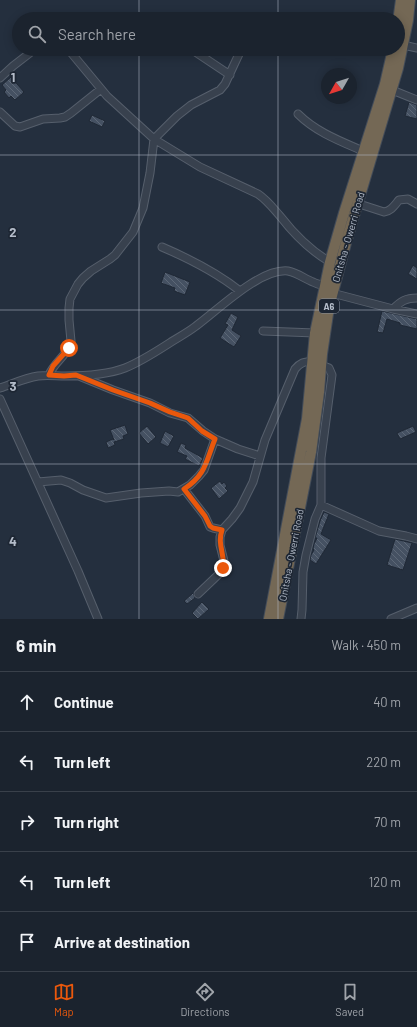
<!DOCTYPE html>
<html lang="en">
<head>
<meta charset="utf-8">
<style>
	:root { --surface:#1b232e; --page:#282f3a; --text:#f1f3f6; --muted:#a0a4aa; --line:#39404a; --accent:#ea580c }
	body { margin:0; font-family:Barlow,sans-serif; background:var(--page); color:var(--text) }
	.compass { position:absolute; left:321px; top:68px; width:36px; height:36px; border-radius:50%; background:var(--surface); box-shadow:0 2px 10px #0003; rotate:231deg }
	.stop { position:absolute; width:12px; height:12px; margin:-9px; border:3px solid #ea580c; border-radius:50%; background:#fff }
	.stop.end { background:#ea580c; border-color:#fff; box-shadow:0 1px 4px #0008 }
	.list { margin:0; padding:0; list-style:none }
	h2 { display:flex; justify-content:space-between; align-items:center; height:52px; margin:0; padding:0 16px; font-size:17px }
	h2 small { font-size:13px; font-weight:400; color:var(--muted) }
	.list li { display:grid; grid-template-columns:26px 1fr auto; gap:12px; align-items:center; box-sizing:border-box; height:60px; padding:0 16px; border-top:1px solid var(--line) }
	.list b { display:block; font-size:15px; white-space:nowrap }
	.list em { font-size:13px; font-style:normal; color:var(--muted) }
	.icon { flex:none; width:22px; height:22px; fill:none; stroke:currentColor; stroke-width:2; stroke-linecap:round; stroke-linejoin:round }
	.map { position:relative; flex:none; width:417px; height:619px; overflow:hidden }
	.search { position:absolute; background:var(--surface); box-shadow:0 2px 10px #0003; left:12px; right:12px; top:12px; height:44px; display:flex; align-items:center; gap:10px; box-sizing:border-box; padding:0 14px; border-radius:22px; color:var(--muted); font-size:15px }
	.sheet { height:352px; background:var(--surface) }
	nav { display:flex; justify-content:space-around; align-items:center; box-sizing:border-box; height:56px; border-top:1px solid var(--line); background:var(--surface); font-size:11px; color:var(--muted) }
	nav a { display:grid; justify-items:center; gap:2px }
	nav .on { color:var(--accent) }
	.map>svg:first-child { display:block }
</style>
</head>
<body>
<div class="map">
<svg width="417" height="619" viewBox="0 0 417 619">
	<defs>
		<pattern id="building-back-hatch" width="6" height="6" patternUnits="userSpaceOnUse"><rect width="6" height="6" fill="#455162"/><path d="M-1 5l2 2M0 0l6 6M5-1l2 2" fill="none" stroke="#5d6877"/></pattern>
	</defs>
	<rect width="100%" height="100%" fill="#242f3e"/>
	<path fill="url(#building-back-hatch)" stroke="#1f2835" d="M11,77L24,92L15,100L11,96L9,98L4,92L6,90L2,85Z
		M409,102L417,105V119L405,116Z
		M92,115L105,121L102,127L89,121Z
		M413,265L417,268V279L408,274Z
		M165,272L190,282L185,295L174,291L175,288L161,283Z
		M382,311L417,319V329L400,325V323L387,319L383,333L377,332Z
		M231,313L238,317L232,330L241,336L234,347L220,338L228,325L225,324Z
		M125,425L128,434L123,436L124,439L114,442L115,445L108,448L106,442L113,439L114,440L110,430Z
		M147,426L156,437L148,444L139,433Z
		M413,426L416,432L400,439L397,433Z
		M165,431L174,436L168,447L160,443Z
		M181,443L186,445L185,448L203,458L199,466L185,459L187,456L177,452Z
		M220,481L222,484L224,482L227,486L225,488L228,491L219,499L211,488Z
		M324,512L329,514L321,534L331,540L316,564L310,560L311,555L314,550L313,549L314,544L317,538H315L320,521Z
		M395,539L412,543L403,570L387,565Z
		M193,593L195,598L187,604L184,601Z
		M202,602L209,609L198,619L192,613Z"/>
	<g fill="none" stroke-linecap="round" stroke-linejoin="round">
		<g stroke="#565f6c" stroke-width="9">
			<path id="minor" d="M403,45L417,48
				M68,49L107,96L154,139L200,167L258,194C267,200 273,208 280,216C294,234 311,251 330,262
				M192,49L194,51L230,75
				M0,78L13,66L35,49
				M392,90L417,100
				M0,112L15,126L20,127L43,119L60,118L65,117L71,113L101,89
				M298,114C316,132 340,141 363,151
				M353,202L384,212C391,211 394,206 399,200L408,199L417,204
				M162,247C190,259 216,272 240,291
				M332,293L393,309L417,314
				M393,309C401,301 406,298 417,298
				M263,331L315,333
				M49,375C54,362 69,354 71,341L69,320V308L70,299L78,284L83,278L91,271L110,259L115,255L133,232L143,208L150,173L154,139L177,116L191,105L220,90L225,84L239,54
				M79,376L113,390L150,403L170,413L188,418L203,431L215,439L238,449L260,456
				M0,388C12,384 25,378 38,376C47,375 56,376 65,376C83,376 109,374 125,368C140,362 154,353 168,344C177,338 187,333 196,326C218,310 260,268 288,271C298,273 305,279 313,282C317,284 321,285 325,286
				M0,399L78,571L98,619
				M38,482L61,480L70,483L83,490L106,498L141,493L169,491L178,492L190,485L199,476L204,470L215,439
				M184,489L205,516L210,527L213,528L222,530
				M321,505L379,531L406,536L417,539
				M198,594L220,573L223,568L224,561L220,545V537L222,530L232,519L240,508L253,482L265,440L295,369C301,362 304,362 313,361
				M301,619L302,610L303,572L306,555L315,519L321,505V458L332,375L329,368L321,365
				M391,619L417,608"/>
		</g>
		<g stroke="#434c59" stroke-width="12">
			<path id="highway" d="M398,22L401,0
				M269,619L307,419L315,333L325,286L330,262L344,213L385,84L393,49
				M278,619L311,452L319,392L322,354L329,307L347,239L398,68L408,20L410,0"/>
		</g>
		<use href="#minor" stroke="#38414e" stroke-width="7"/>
		<use href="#highway" stroke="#746855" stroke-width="10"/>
	</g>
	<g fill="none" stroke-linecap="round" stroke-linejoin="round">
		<path stroke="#ea580c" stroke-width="5" d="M69,348L53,366L49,375L64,376L76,375L113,390L150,403L170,412L188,418L202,431L215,439C206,461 206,475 184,489L205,516L210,526L213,528L222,530C217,545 225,553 223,568"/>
	</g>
	<path fill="none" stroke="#b4bcc9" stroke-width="1" stroke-opacity="0.55" d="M139,0V19M278,0V19M139,49V619M278,49V619M0,155H417M0,310H417M0,464H417"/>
	<g text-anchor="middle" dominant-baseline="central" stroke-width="3.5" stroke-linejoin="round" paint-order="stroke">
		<rect fill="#1d2633" stroke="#878f9c" stroke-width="1" x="319" y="299" width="20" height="14" rx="3"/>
		<g font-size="9" font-weight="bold" fill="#b4bcc9">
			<text x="329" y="306">A6</text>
		</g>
		<g font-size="10" fill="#b4bcc9" stroke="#1d2633">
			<text transform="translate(348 237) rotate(-74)">Onitsha - Owerri Road</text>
			<text transform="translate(291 555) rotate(-79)">Onitsha - Owerri Road</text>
		</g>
	</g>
	<g font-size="13" text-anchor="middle" font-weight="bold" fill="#b4bcc9" stroke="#1d2633" stroke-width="3.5" stroke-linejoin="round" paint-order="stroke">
		<text x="13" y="82">1</text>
		<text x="13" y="237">2</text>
		<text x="13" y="391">3</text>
		<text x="13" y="546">4</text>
	</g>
</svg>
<svg class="compass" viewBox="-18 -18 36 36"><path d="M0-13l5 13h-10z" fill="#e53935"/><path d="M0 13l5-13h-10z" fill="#a0a4aa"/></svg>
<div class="stop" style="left:69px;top:348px"></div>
<div class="stop end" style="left:223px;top:568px"></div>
<div class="search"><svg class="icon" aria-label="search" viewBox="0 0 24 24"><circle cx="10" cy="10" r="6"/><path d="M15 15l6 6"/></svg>Search here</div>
</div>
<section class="sheet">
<h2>6 min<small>Walk · 450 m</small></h2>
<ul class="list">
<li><svg class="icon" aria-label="ahead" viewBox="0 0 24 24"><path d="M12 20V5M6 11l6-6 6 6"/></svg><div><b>Continue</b></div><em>40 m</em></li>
<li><svg class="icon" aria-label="left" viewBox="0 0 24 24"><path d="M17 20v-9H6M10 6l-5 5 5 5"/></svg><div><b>Turn left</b></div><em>220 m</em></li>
<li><svg class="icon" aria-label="right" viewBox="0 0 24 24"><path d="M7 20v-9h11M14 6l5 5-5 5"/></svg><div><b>Turn right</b></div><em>70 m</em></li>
<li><svg class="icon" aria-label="left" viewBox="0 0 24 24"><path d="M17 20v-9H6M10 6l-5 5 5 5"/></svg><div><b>Turn left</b></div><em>120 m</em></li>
<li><svg class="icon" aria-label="arrive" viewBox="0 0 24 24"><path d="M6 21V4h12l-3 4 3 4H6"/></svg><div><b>Arrive at destination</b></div></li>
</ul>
</section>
<nav>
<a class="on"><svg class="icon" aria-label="map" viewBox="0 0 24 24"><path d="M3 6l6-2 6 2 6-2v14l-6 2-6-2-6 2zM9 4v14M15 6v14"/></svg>Map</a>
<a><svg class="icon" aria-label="directions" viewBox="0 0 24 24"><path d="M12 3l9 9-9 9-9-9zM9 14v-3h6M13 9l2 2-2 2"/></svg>Directions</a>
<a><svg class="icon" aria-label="saved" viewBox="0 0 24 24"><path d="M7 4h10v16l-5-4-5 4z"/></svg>Saved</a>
</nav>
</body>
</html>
